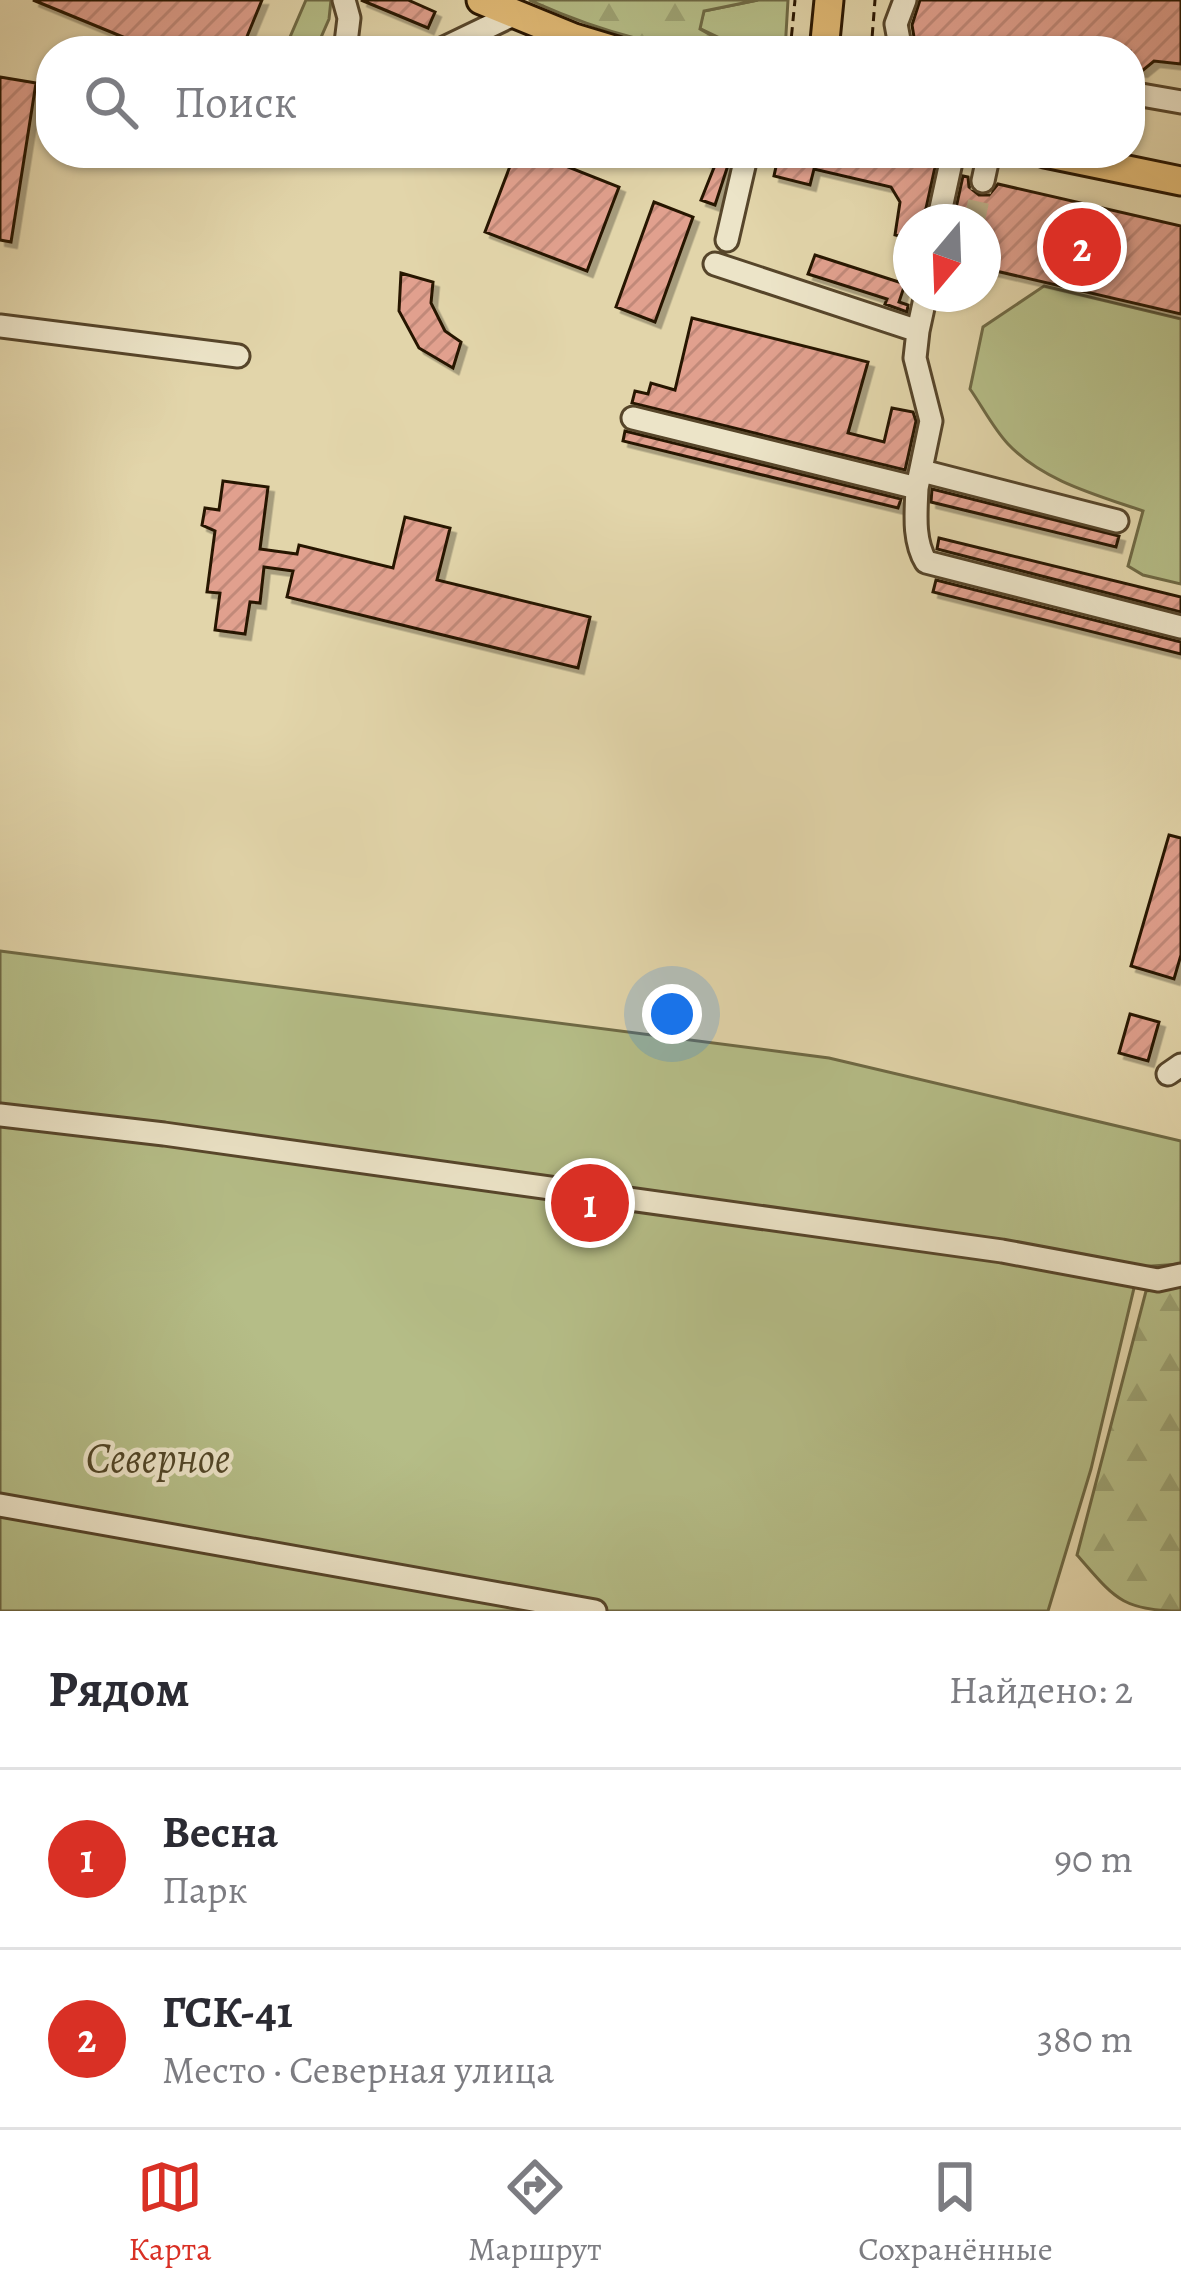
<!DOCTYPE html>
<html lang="ru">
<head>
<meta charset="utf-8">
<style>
	:root { --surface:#fff; --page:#f7f7f7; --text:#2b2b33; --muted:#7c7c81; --line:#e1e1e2; --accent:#d93025 }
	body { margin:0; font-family:Alegreya,serif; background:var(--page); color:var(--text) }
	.compass { position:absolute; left:893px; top:204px; width:108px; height:108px; border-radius:50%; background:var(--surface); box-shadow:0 3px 9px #0004; rotate:199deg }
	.you { position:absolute; left:672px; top:1014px; width:42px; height:42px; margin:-30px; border:9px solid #fff; border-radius:50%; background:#1a73e8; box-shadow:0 0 0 18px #1a73e833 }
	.badge { display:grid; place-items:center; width:78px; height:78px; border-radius:50%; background:var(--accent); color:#fff; font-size:39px; font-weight:700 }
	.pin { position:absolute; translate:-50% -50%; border:6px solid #fff; box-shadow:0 3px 12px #0006 }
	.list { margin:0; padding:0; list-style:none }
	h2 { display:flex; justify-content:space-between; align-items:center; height:156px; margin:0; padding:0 48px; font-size:51px }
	h2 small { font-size:39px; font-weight:400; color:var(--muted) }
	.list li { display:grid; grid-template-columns:78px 1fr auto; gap:36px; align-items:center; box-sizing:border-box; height:180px; padding:0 48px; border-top:3px solid var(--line) }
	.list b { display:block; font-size:45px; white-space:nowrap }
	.list p { margin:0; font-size:39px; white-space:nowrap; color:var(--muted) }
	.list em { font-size:39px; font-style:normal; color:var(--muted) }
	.icon { flex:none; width:66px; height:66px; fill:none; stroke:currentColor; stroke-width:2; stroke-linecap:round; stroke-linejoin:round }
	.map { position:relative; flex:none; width:1181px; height:1611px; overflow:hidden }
	.search { position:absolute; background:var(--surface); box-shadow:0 3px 9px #0004; left:36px; right:36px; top:36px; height:132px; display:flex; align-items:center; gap:30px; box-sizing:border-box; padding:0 42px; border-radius:48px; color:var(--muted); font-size:45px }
	.sheet { height:516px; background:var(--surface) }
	nav { display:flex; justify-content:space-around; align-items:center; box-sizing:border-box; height:168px; border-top:3px solid var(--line); background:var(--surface); font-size:33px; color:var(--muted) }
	nav a { display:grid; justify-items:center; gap:6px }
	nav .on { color:var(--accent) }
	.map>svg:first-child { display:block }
</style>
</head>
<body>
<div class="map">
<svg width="1181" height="1611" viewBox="0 0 1181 1611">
	<defs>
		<pattern id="forest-firs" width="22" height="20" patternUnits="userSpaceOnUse" patternTransform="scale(3)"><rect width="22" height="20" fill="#b5bd87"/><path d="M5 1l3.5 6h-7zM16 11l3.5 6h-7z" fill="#9ca273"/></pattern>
		<pattern id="building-hatch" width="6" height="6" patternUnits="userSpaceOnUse" patternTransform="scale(3)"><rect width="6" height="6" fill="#e1a08e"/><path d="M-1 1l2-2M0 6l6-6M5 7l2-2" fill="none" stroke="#c18979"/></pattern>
		<filter id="shadow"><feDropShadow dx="5.5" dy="5.5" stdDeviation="0" flood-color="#0004"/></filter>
	</defs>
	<rect width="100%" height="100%" fill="#e2d5aa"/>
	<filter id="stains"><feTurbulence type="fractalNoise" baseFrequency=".00167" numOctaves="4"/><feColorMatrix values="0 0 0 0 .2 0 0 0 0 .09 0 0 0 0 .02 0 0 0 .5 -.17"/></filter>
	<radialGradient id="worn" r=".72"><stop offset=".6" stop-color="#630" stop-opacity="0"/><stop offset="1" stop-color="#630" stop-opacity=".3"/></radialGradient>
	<path fill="#b5bd87" stroke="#6e6944" stroke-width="3" d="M306,0H331L329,19L315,51H284Z
		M758,0H788L785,51H729L728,42L699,28L704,11Z
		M1044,286L1181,319V584L1143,575L1128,566L1143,511C1097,495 1043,481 1008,444C993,428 982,406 970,389L983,327Z
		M0,951L829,1058L1181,1141V1264L1139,1267L1091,1469L1048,1611H0Z"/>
	<path fill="url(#forest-firs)" stroke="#6e6944" stroke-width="3" d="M529,0H758L704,11L700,29L732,47L729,51C662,51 589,27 529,0Z
		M1181,1286V1611C1121,1611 1114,1597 1077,1555L1146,1291Z"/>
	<path fill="url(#building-hatch)" stroke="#281500" stroke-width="3" filter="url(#shadow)" d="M33,0H262L241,51H157Z
		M361,0H408L435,12L428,28Z
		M920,0H1181V64L1154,61L1142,71L1130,70V51H1022L970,46L962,51H924L915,43L912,25Z
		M0,77L36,83L11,242L0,240Z
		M515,153H533L619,187L587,271L485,232Z
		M685,153H732L715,205L701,200L715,165Z
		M779,153H875L935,167L923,222H911V239L895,235L900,202L891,187L814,169L810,185L774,176Z
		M963,176L968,177L969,187L979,195H989L998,184L1181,226V314L983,268V222H953Z
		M654,202L693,217L655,322L616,307Z
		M815,255L905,284L899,302L908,305L907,312L885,304L887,299L808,274Z
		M401,273L433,282L431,303L445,331L461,342L453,368L419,348L399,311Z
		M692,318L868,362L848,433L884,442L892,408L913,412L916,421L905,470L632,403L635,391L648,394L651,383L675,390Z
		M625,431L901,499L898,508L623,441Z
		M223,481L268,487L260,549L297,554L299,545L393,568L405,517L450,528L437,580L590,617L578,668L287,597L293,571L264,567L260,603L250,602L245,634L215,630L220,593L207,592L215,531L202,525L205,508L219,510Z
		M932,489L1119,536L1116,547L931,502Z
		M939,538L1181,597V612L937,549Z
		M936,580L1181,642V654L933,592Z
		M1169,835L1181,838V955L1174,979L1131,966Z
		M1130,1014L1159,1022L1148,1061L1119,1053Z"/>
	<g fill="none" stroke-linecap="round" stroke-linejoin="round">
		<path stroke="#bdaf88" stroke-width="21" stroke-dasharray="21 10" stroke-linecap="butt" d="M974,222L983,181"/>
		<g stroke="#56452a" stroke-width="27">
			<path id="minor" d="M344,0L349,18L345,51
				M438,51L515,14
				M901,51L896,24L905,0
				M1130,93L1181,102
				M983,181L989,153
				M938,222L953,153
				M727,240L747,153
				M715,264L918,331L926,294
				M0,326L238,356
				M633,418L917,488L931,421L915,358L918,331
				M922,471L1117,521
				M917,488C916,513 913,540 926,562L1181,627
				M1168,1074L1181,1065
				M0,1115L164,1134L1002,1251L1158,1280L1181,1275
				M0,1505L595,1611"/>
		</g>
		<g stroke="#281500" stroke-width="33">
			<path id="major" d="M481,0L574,38L617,51
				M824,51L829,0
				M1045,153L1181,181"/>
		</g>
		<path stroke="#281500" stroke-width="3" stroke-dasharray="9 6" stroke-linecap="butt" d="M790,51L795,0
			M871,51L875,0"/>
		<use href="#minor" stroke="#ece4c8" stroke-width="21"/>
		<use href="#major" stroke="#e1ba75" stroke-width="27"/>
	</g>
	<g text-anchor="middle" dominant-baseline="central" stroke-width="9" stroke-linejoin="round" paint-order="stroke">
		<g font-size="42" font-style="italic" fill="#524728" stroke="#ece4c8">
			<text x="158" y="1457">Северное</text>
		</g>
	</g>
	<rect width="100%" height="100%" filter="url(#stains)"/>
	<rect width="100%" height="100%" fill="url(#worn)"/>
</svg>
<svg class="compass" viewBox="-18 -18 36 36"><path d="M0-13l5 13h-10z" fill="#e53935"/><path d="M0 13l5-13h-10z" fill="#7c7c81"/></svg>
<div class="you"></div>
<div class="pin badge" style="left:590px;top:1203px">1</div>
<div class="pin badge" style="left:1082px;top:247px">2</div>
<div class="search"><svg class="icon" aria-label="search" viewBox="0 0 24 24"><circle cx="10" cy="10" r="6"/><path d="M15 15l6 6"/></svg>Поиск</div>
</div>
<section class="sheet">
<h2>Рядом<small>Найдено: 2</small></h2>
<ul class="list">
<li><span class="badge">1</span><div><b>Весна</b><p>Парк</p></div><em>90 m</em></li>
<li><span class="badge">2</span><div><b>ГСК-41</b><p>Место · Северная улица</p></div><em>380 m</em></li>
</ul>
</section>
<nav>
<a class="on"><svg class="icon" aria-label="map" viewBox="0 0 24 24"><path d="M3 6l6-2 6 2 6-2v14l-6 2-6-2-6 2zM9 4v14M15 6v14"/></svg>Карта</a>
<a><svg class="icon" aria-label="directions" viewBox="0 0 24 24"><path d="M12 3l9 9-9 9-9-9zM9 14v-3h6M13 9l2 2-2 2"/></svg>Маршрут</a>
<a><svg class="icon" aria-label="saved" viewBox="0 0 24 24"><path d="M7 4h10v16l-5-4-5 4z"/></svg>Сохранённые</a>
</nav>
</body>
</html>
